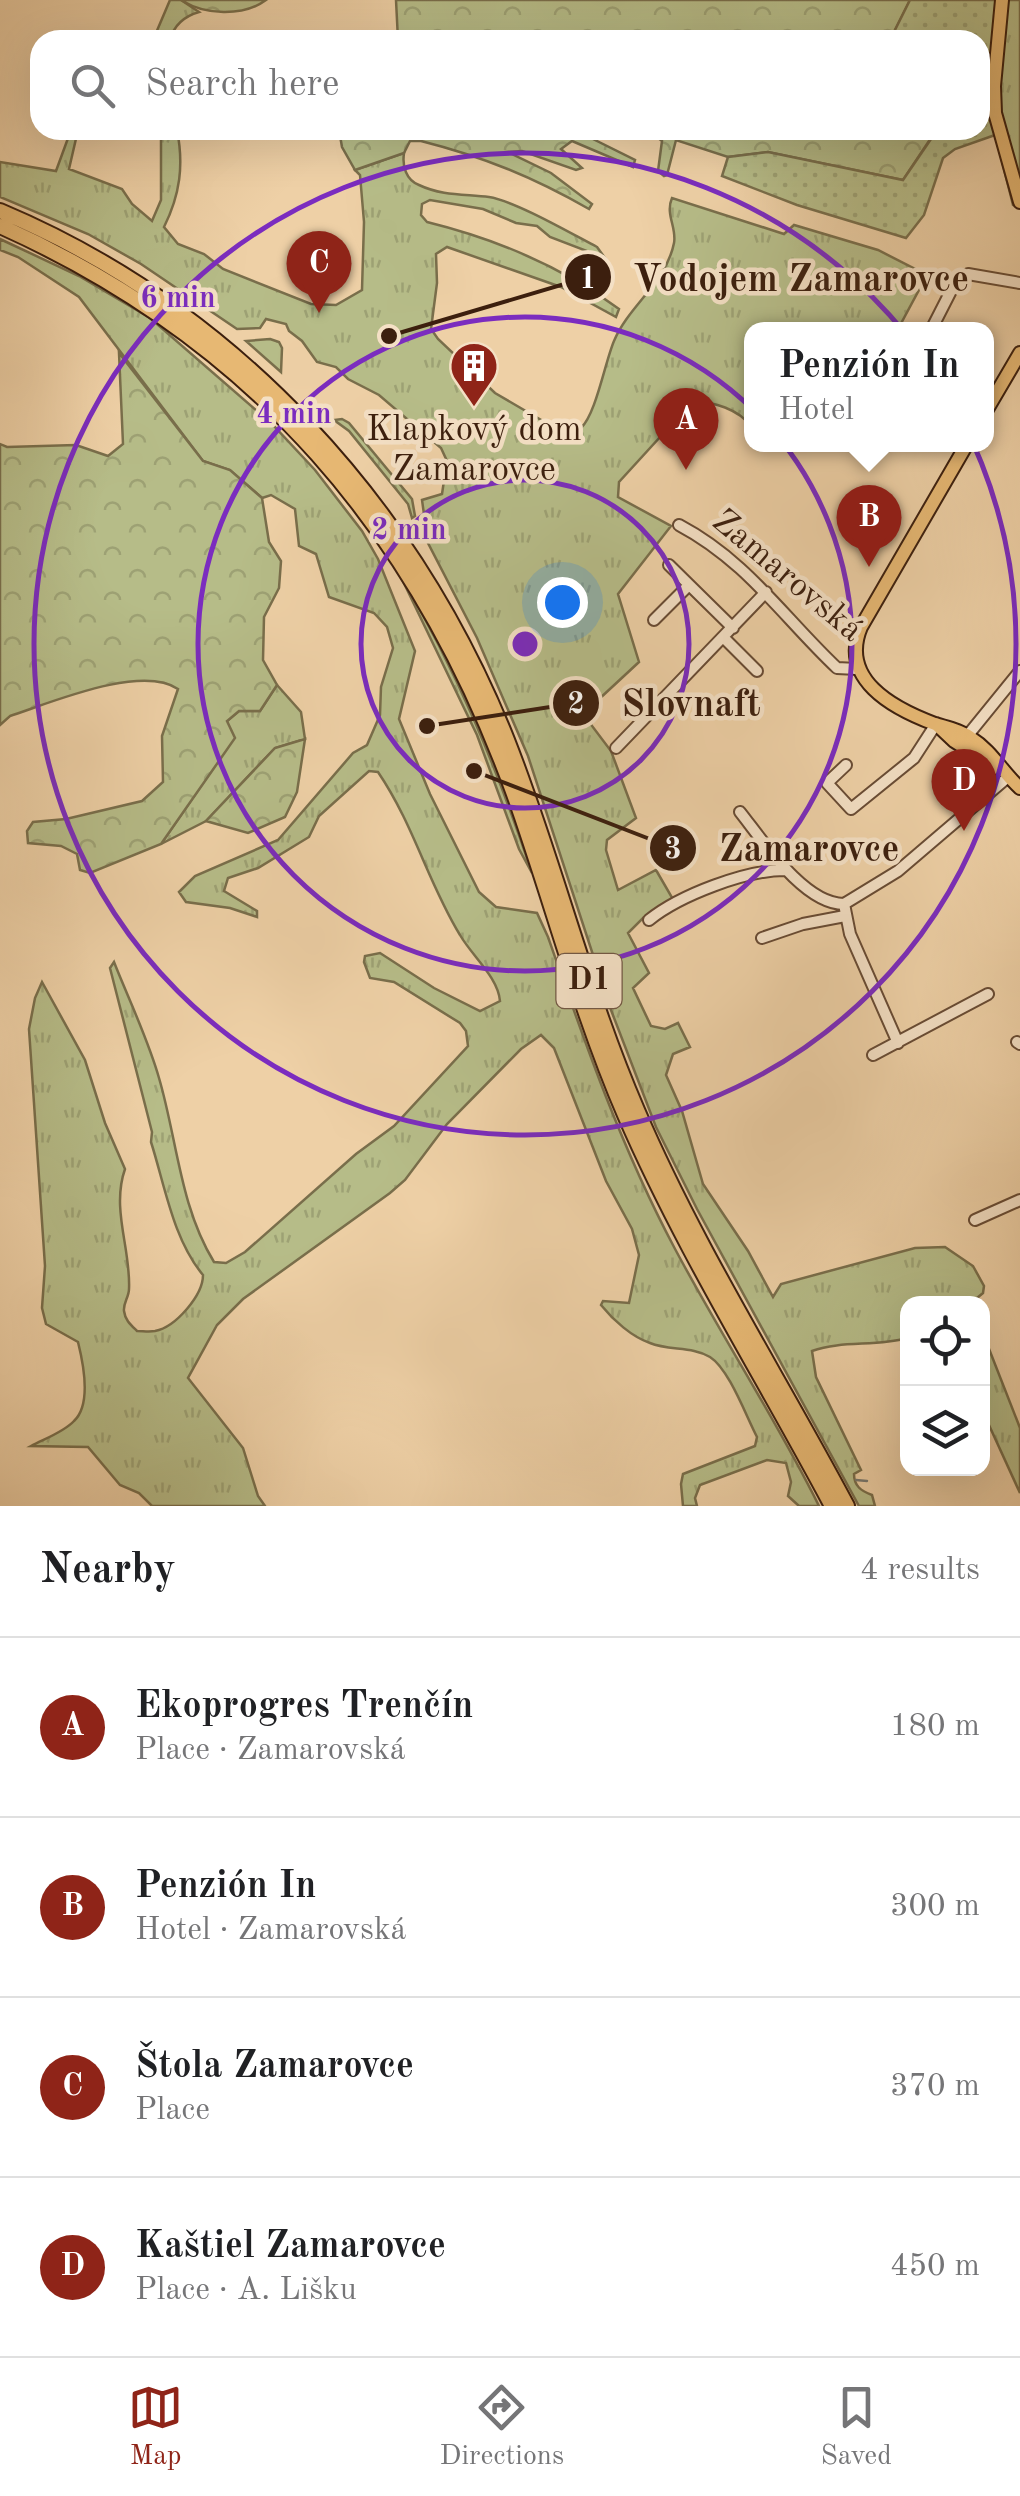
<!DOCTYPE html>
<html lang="en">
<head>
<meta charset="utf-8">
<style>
	:root { --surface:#fff; --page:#f6f6f6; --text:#202124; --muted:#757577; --line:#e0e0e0; --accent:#8f2418 }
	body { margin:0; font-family:"Old Standard TT",serif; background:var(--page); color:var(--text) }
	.controls { position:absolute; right:30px; bottom:30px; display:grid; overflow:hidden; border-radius:20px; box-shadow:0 10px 40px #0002 }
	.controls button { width:90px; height:90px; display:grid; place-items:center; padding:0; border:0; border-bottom:2px solid var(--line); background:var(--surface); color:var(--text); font:50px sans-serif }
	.you { position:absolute; left:562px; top:602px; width:35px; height:35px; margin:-25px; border:8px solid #fff; border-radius:50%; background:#1a73e8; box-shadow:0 0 0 15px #1a73e833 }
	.badge { display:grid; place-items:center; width:65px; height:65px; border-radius:50%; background:var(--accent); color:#fff; font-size:32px; font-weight:700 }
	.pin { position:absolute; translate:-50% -82px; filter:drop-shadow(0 2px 5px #0008) }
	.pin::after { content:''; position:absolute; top:52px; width:35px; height:30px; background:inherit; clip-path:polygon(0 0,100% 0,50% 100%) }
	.popup { position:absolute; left:744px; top:322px; width:250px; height:130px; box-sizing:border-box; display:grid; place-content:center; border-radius:20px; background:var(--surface); filter:drop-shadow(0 2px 8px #0005); font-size:32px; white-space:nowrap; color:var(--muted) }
	.popup b { font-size:38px; color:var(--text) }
	.popup::after { content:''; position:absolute; left:50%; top:100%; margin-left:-20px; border:20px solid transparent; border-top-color:var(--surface) }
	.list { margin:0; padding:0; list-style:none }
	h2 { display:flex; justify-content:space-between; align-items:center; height:130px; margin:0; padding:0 40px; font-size:42px }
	h2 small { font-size:32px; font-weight:400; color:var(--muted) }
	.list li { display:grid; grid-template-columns:65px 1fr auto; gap:30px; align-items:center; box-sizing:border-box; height:180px; padding:0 40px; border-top:2px solid var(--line) }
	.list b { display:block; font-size:38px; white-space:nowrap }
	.list p { margin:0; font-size:32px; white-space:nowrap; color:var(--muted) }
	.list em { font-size:32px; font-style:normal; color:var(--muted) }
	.icon { flex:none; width:55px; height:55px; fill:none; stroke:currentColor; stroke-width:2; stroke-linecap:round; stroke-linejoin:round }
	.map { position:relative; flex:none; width:1020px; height:1506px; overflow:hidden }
	.search { position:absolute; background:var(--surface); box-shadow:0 10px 40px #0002; left:30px; right:30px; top:30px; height:110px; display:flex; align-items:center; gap:25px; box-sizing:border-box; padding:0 35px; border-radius:30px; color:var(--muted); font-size:38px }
	.sheet { height:850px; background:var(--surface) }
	nav { display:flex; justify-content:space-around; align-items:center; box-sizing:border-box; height:140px; border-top:2px solid var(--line); background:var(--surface); font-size:28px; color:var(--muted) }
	nav a { display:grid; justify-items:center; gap:5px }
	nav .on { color:var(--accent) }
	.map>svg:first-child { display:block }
</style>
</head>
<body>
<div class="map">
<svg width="1020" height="1506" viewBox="0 0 1020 1506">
	<defs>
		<pattern id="grass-tufts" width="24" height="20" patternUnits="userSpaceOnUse" patternTransform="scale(2.5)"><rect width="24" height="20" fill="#b6bc88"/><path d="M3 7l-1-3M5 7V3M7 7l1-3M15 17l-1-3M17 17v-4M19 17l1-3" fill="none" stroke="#9da174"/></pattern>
		<pattern id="forest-crowns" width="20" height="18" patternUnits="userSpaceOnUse" patternTransform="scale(2.5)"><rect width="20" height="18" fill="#b6bc88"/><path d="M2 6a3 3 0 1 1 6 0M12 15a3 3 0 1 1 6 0" fill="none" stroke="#9da174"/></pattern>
		<pattern id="garden-dots" width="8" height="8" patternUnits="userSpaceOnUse" patternTransform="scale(2.5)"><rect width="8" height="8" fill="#b6bc88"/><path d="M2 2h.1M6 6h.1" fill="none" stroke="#9da174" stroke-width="1.8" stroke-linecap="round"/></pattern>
	</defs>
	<rect width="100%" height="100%" fill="#eed0a6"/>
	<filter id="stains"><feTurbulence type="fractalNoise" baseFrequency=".002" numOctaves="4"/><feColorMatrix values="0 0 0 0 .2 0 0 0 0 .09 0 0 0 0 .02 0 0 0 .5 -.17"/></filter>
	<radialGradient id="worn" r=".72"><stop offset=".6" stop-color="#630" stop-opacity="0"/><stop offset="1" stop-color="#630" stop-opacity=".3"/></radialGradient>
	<path fill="url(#grass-tufts)" stroke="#796e4b" stroke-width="2.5" d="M170,0H181L199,12C185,16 174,25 170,40H153Z
		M999,0H1020V206L1013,205L989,110Z
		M71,130H78L69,169L122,189L132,204L152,221L161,200V130H177C184,165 180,195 164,227L178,244L204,254L223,269L311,304L336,305L362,290L364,222L360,175L355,170L404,153C402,166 406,180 419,185C442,196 466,194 489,197C515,201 572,234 597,247L605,258L550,237L537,226L516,223L483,209L430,200L422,204L421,215L427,222C496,239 561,266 619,309L616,317L561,287L447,247L436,254L437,283L431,329L438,339L495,393L567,435C572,432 577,431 581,428C596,414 605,362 614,341C629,305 666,283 674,243C677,228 665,214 672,198L784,234L794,225L878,250L927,275L898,329L752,330L751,426C738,409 714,402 693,401L619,482L618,497L671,526L618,594L639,662L583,714L611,751L636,818L607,840L606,850L618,890L656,870L674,901L643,918L628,933L649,973L633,988L651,1026L665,1029L678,1023L690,1047L673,1054L666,1075L682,1111L703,1184L748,1251L773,1297L781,1284L915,1248L945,1247L973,1266L984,1286L983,1293L971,1303L908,1304L907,1338C876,1347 842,1340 812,1351L816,1377L861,1470L854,1474C854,1486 861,1491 872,1495L875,1506H859L697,1209L656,1127L611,1010L528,756L477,638L428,543L422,500L442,494L447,461L441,448L379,395L348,379L336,367L317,362L302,341L289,331L286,324L266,319L260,328L237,329L141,264L88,234L0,197V162L56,171Z
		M0,239L79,276L150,318L272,424L315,470L362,531L378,559L415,651L399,719L430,794L479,892L496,907L537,913L548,937C585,1043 621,1147 674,1247C720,1334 775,1417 819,1506H799L788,1496L791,1482L786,1463L767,1460L700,1485L695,1498L697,1506H683L681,1484L683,1474L755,1446L757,1437C746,1416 729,1369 710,1357C692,1346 669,1351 650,1343C632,1337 613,1320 601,1305L603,1301L629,1303L639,1255L632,1229L606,1181L554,1048L541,1035L521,1049L447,1124L405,1180L390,1193L243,1299L217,1325L188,1378L243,1448L258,1496L265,1506H152L139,1493L120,1485L88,1447L31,1446C44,1439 64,1432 74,1421C92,1404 83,1362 78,1342L46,1324L42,1308L45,1266L29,1029L35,998L42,982L85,1060L105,1123L125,1169C111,1209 131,1249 129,1289C129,1297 123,1303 124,1311C125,1320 131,1325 137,1331C143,1331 149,1332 155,1331C176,1327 203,1295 203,1275C173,1239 165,1186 151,1142L152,1132L110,968L114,962C129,1000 148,1039 159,1078C177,1139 180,1207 214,1262L226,1263L245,1252L356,1154L394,1126L468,1046L466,1031L460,1023L394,982L370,978L364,962L365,956L380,953L434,988L480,1011L500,1001C498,977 472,956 460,935C428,883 414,825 378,772L369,771L319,816L309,837L258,868L228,878L224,891L257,911V917L230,908L186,902L179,892L195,876L278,840L353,753L367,745L380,715L381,687L393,648L387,627L374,613L329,597L316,554L299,546L295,509L271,495L262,498L230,470L203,461L79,297L18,257L0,250Z
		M270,339L279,342L282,348L281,372L246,341Z
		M342,419L349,423L412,499L415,516L412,518L408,504L349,431L334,420Z
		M400,575C457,670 497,768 532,873L519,849L477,735Z
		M277,685L301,712L305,739L275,748L206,821L161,844L234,738L226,722L239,711H260Z
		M982,1331L1020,1428V1493L983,1412Z"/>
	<path fill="url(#forest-crowns)" stroke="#796e4b" stroke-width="2.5" d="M181,0H266C243,17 204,15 181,0Z
		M396,0H910L890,40H398Z
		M339,130H592L593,139L635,160L633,167L572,141L561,149L582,168L576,170L522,151L508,152L551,173L592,204L589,209C533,177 484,157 421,141H410L404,153L355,170L342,147Z
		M648,130H910L931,138L903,180L768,152L728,157L676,140L667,175L664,176L658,171L662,141Z
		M119,353L203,461L230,470L262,498L269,542L281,561L279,588L264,617L263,660L277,685L260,711H239L227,721L235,738L161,844L90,873L80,870L77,854L61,846L28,843L27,831L33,822L66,819L142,801L163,782L162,736L178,689C141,664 50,703 10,716L0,725V444L7,447L76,445L108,456L123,444Z
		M305,739L297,792L285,817L248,833L206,821L275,748Z"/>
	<path fill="url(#garden-dots)" stroke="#796e4b" stroke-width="2.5" d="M910,0H999L995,135L955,149L943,158L924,215L906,238L797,205L722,176L728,157L768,152L903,180L931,139L910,130H980V40H890Z"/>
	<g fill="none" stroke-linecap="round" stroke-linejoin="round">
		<path stroke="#777871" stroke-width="2.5" d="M671,1113L675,1111
			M856,1480L867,1481"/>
		<g stroke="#684b34" stroke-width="14">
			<path id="minor" d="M931,330L954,285L968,274L1020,283
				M679,525C747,561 783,617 837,668L857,669
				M669,565L733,628
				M654,620L689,585
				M723,637L757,671
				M968,735L1020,671
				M616,748L766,592
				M846,765L827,783L851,809L914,758L936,724
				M740,812C763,841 804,904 844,904L898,871L1008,777
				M844,904L850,934L898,1043
				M649,920C680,895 746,870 785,870
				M762,938L803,924L845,916
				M1017,1042L1020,1044
				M873,1055L988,994
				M975,1220L1020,1200"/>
		</g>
		<g stroke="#3c1f0e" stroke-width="16">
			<path id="major" d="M1002,0L994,86L995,113L1020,202
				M986,411L1020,353
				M967,444L861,627C839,679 892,708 935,724C948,728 960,730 971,738C992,751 1002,772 1020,788
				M936,724L954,741L997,768"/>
		</g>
		<g stroke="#3c1f0e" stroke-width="18">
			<path id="highway" d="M0,211C235,310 413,505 507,740C555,862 585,990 637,1110C696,1248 777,1374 847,1506
				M0,226C257,341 419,532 514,794C552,901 580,1011 625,1115C684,1251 763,1376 832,1506"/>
		</g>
		<use href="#minor" stroke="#f4e0c5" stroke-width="10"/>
		<use href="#major" stroke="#e7b873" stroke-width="12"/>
		<use href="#highway" stroke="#e7b873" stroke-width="14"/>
	</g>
	<g fill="none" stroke="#7b2cbf" stroke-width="5">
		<circle cx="525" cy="644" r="164"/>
		<circle cx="525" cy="644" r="327"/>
		<circle cx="525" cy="644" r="491"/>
	</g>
	<defs>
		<g id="building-pin" transform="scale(2.5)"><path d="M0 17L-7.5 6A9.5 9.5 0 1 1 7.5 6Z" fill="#8f2418" stroke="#f4e0c5"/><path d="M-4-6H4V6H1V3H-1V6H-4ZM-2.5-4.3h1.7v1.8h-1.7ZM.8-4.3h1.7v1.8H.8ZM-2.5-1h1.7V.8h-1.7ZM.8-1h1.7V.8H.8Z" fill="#fff"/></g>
	</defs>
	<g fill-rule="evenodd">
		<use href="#building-pin" x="474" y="366"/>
	</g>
	<g text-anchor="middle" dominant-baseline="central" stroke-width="9" stroke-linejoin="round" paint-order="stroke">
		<rect fill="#f4e0c5" stroke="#735945" stroke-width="2.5" x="556.5" y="954" width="65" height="54" rx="8"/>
		<g font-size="32" font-weight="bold" fill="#3c1f0e">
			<text x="589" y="981">D1</text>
		</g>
		<g font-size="35" fill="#3c1f0e" stroke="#f4e0c5">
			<text x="474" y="430">Klapkový dom<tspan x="474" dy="40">Zamarovce</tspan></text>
		</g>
		<g font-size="35" fill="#3c1f0e" stroke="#f4e0c5">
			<text transform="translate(787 576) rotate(40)">Zamarovská</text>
		</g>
	</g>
	<circle cx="525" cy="644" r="15" fill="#7b2cbf" stroke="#f4e0c5" stroke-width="5"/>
	<g font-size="30" text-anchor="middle" font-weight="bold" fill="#7b2cbf" stroke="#f4e0c5" stroke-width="9" stroke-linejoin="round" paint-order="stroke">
		<text x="178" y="307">6 min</text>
		<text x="294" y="423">4 min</text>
		<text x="409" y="539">2 min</text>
	</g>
	<path fill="none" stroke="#3c1f0e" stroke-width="4" d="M389 336L588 277M427 726L576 703M474 771L673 848"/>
	<g fill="#3c1f0e" stroke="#f4e0c5" stroke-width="4">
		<circle cx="389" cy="336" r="10"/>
		<circle cx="427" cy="726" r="10"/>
		<circle cx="474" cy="771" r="10"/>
		<circle cx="588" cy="277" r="25"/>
		<circle cx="576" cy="703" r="25"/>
		<circle cx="673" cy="848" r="25"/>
	</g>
	<g font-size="30" text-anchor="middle" font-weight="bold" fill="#fff">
		<text x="588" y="288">1</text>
		<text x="576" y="713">2</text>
		<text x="673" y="858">3</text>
	</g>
	<g font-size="38" text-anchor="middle" font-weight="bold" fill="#3c1f0e" stroke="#f4e0c5" stroke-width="9" stroke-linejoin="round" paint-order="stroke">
		<text x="801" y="291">Vodojem Zamarovce</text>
		<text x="691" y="716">Slovnaft</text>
		<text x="809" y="861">Zamarovce</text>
	</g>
	<rect width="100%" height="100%" filter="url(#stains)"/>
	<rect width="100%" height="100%" fill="url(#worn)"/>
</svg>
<div class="controls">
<button><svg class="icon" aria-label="locate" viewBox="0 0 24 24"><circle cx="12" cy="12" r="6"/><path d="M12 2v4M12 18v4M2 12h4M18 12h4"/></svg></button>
<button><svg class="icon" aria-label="layers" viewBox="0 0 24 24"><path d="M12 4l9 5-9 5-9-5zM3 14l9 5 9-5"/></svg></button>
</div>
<div class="you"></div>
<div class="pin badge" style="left:686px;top:470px">A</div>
<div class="pin badge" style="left:869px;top:567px">B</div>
<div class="popup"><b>Penzión In</b>Hotel</div>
<div class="pin badge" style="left:319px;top:313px">C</div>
<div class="pin badge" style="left:964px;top:831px">D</div>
<div class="search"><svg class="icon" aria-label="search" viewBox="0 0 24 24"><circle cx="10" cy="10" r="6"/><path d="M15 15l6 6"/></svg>Search here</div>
</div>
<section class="sheet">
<h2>Nearby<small>4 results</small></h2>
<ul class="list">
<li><span class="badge">A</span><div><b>Ekoprogres Trenčín</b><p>Place · Zamarovská</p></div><em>180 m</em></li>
<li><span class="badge">B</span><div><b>Penzión In</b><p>Hotel · Zamarovská</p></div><em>300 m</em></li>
<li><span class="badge">C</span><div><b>Štola Zamarovce</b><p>Place</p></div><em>370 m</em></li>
<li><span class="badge">D</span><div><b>Kaštiel Zamarovce</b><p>Place · A. Lišku</p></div><em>450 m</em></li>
</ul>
</section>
<nav>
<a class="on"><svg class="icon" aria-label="map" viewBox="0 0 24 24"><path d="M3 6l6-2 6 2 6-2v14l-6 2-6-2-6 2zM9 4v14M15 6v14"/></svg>Map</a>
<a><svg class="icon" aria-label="directions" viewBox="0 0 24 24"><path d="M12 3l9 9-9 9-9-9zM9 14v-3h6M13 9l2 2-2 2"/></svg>Directions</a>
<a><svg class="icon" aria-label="saved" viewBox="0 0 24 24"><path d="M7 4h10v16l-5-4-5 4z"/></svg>Saved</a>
</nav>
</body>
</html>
